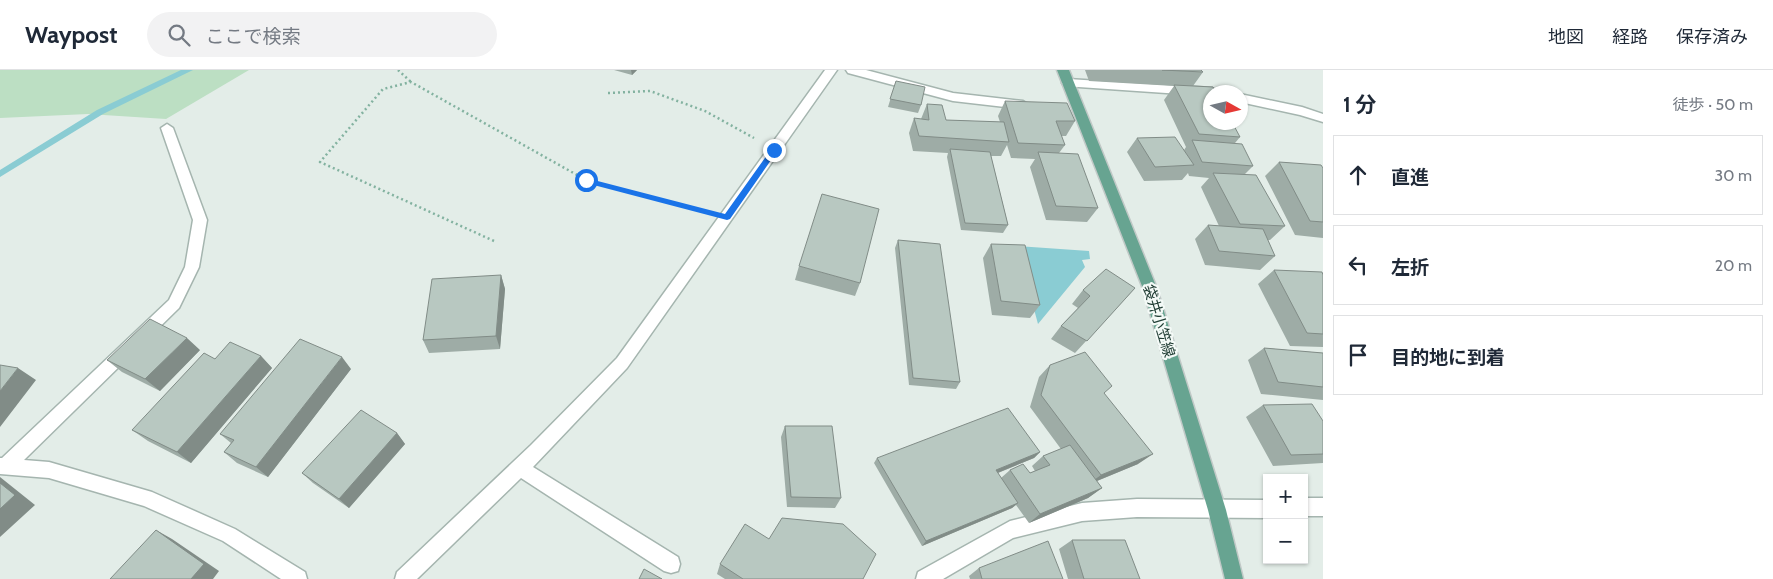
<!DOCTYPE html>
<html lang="ja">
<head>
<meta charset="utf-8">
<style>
	:root { --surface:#fff; --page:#f2f2f3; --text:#1f2937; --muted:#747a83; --line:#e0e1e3 }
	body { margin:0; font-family:Cabin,"Noto Sans JP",sans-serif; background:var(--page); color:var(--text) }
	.controls { position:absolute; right:15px; bottom:15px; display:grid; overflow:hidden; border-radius:0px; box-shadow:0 1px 4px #0004 }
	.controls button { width:45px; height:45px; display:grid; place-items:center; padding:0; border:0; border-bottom:1px solid var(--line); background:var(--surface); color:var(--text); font:25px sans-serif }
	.compass { position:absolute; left:1203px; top:15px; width:45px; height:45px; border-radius:50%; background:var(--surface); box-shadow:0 1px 4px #0004; rotate:98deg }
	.stop { position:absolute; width:15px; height:15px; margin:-11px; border:4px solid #1a73e8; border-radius:50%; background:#fff }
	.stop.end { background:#1a73e8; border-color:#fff; box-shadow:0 1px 5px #0008 }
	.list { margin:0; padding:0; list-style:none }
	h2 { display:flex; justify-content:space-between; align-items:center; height:65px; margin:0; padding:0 20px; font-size:21px }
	h2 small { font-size:16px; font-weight:400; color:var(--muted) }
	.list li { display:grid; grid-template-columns:32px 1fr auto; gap:15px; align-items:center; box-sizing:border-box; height:80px; margin:0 10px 10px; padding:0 10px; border:1px solid var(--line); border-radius:0px }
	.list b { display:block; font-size:19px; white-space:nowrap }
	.list em { font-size:16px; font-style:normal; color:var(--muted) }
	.icon { flex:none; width:28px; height:28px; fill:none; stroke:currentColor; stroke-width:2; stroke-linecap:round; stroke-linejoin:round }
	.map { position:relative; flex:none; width:1323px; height:509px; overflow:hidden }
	header { display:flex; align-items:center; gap:30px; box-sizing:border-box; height:70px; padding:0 25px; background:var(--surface); border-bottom:1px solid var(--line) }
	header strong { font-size:24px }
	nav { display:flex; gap:28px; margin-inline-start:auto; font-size:18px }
	.search { width:350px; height:45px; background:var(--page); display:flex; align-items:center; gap:12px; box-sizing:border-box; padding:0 18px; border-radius:28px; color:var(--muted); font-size:19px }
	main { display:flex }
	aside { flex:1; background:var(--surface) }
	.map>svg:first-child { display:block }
</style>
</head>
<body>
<header>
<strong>Waypost</strong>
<div class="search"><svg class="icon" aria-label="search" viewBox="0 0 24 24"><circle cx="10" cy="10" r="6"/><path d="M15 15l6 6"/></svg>ここで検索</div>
<nav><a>地図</a><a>経路</a><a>保存済み</a></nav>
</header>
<main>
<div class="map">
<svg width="1323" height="509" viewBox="0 0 1323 509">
	<rect width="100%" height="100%" fill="#e3ede8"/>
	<path fill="#bcdfc3" d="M0,0H249L166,49L88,44L0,48Z"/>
	<path fill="#8accd3" d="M1017,176L1089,181L1090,189L1082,190L1085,197L1038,254Z"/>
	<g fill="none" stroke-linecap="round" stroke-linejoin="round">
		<path fill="#8accd3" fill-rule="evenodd" d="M181,0H193L103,44L0,107V100L97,40Z"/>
		<g stroke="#a5b5af" stroke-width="3">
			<path id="minor" d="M825,0H837L627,298L533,397L678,487L680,494L678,501L671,503L664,501L521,408L417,509H395L397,502L531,375L617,288Z
				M846,0H866L953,23L1023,31L1029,35L1023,39L953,31L848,3Z
				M1068,9L1212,18L1218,22H1210V26L1064,16L1062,13Z
				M1240,24L1302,37L1323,44V52L1300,45L1240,32Z
				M167,54L173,58L207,150L199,197L179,238L24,390L49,392L152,422L235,459L305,502L307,509H281L223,471L144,436L49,408L0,404V388H2L169,230L185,197L193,150L161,58Z
				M1304,428H1323V446H1304Z
				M1137,429L1267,430V448L1137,447L1082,451L1013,468L943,509H916L918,502L1010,451L1082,433Z"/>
		</g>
		<g stroke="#c1c9c7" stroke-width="3">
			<path id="major" d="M1057,0H1069L1156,216L1226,440L1243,509H1225L1208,440L1142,216Z"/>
		</g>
		<path stroke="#83b2a0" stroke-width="2.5" stroke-dasharray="2 3" stroke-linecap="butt" d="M398,0L411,12
			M608,23L650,21L705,41L754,68
			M494,171L320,92L383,19L411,12L586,110L702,141"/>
		<use href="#minor" fill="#fff" fill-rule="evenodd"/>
		<use href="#major" fill="#67a491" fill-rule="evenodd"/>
	</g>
	<path fill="#9eaca6" d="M614,0H637L632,5Z
		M1085,0H1201L1203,2L1193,16L1240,67L1235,73L1253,96L1245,104L1285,156L1270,170H1268L1275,186L1260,200L1205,195L1195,169L1208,155L1219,156L1201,117L1209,108L1189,106L1188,103L1182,110L1144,111L1127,82L1137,68L1184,80L1186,77L1164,30L1174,16L1089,11Z
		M896,11L921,35L918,43L888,37Z
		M1005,31L1075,51L1066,66H1061L1065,75L1059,83L1098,138L1087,152L1046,150L1030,97L1035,89L1011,88L1007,75L1001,86H991L1008,155L1003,163L961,160L947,87L948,83L913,81L909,63L914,48L921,49L927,34L946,50L1000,52L998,46Z
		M1279,92L1323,98V168L1295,165L1265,106Z
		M898,170L960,312L956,319L909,315L895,178Z
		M991,174L1040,235L1030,248L992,245L983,188Z
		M799,196L860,213L855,226L795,210Z
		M1274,200L1323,205V277L1290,276L1258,214Z
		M501,205L505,219L500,279L429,283L423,270Z
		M1135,218L1075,283L1051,269L1061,256L1078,238L1072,234L1083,220Z
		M1264,278L1323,283V330L1261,324L1248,290Z
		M200,280L160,321L122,302L107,290Z
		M261,286L272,298L191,393L148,371L132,360L215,289Z
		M1050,295L1104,324L1138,394L1097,411L1102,418L1088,428L1029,453L1016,435L1012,438L922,476L874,393L877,388L1040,382L1034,388L998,403L1001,408L1010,400L1030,403L1035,401L1032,396L1043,386L1061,379L1030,337L1039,307Z
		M351,299L268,407L237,393L224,382L231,373L220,364Z
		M1263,335L1323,351V393L1273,396L1246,347Z
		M785,356L841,428L835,438L787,437L781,367Z
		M397,363L405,374L349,438L313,413L302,403Z
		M769,469L863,509H725L717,504L720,494Z
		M1072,470L1140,509H1068L1059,479Z
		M979,498L1063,509H970L969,506Z"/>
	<path fill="#818c87" d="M631,0H637L632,5Z
		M501,205L505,219L500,279L496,266Z
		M187,268L200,280L160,321L145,309Z
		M261,286L272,298L191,393L177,382Z
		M342,287L351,299L268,407L256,397Z
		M18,298L36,310L0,357V321Z
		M397,363L405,374L349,438L339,429Z
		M1040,382L1034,388L990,406L996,400Z
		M1153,384L1138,394L1087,415L1101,405Z
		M0,407L35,435L0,467Z
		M1102,418L1088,428L1029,453L1040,444Z
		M1018,433L1012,438L922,476L926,471Z
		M156,460L172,469L219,501L213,509H191Z"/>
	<path fill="#b8c8c1" stroke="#818c87" d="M1162,0H1201L1203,2Z
		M896,11L925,17L921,35L890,29Z
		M1174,15L1213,17L1216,22H1210V52H1232L1240,67L1199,64Z
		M1005,31L1067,33L1075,51H1056L1065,75L1018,73Z
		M927,34L942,35L946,50L1004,52L1009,72L919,66L914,48L929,50Z
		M1175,67L1194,95L1155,97L1137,68Z
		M1192,70L1242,74L1253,96L1202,92Z
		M950,79L990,82L1008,155L965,153Z
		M1038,82L1078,84L1098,138L1056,136Z
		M1279,92L1321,95L1323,98V152L1310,151Z
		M1213,103L1256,105L1285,156L1240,154Z
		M822,124L879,139L860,213L799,196Z
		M1208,155L1263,159L1275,186L1219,181Z
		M898,170L940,174L960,312L913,308Z
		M991,174L1025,175L1040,235L1001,231Z
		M1106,199L1135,218L1087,271L1061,256L1090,226L1083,220Z
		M1274,200L1322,202L1323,205V264L1307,263Z
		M501,205L496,266L423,270L432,209Z
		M150,249L187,268L145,309L107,290Z
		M300,269L342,287L256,397L224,382L234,370L220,364Z
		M230,272L261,286L177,382L132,360L204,283L215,289Z
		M1264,278L1323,283V317L1278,312Z
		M1085,282L1112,316L1104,323L1153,384L1101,405L1041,325L1050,295Z
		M0,295L18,298L0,321Z
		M1312,334L1323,351V384L1291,385L1263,335Z
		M1008,338L1040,382L996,400L1018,433L926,471L877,388Z
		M361,340L397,363L339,429L302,403Z
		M785,356H832L841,428L791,427Z
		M1070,375L1102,418L1040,444L1010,400L1023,394L1030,403L1050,395L1043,386Z
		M0,413L15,425L0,439Z
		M782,448L843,454L876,484L863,509H743L720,494L745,454L769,469Z
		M156,460L204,494L191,509H110Z
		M1072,470H1125L1140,509H1084Z
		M1048,471L1063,509H982L979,498Z
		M644,499L662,509H639Z"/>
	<path fill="#1a73e8" d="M772,78L778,80L730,149L727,150L586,113L583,110L586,108L725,144Z"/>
	<g text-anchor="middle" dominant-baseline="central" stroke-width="4.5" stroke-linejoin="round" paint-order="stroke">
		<g font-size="15" fill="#223f36" stroke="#f4faf7">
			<text transform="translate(1159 251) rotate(73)">袋井小笠線</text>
		</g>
	</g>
</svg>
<div class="controls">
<button>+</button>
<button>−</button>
</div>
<svg class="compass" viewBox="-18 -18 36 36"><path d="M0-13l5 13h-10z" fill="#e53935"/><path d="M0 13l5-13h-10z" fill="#747a83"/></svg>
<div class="stop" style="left:586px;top:110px"></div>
<div class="stop end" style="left:774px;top:80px"></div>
</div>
<aside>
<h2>1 分<small>徒歩 · 50 m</small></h2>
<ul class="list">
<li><svg class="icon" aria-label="ahead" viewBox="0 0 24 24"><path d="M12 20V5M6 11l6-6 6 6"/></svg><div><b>直進</b></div><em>30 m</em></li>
<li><svg class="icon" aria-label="left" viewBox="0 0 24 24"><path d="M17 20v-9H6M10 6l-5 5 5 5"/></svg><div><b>左折</b></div><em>20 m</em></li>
<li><svg class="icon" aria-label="arrive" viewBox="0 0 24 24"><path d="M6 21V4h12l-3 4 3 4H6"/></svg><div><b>目的地に到着</b></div></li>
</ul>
</aside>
</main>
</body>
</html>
